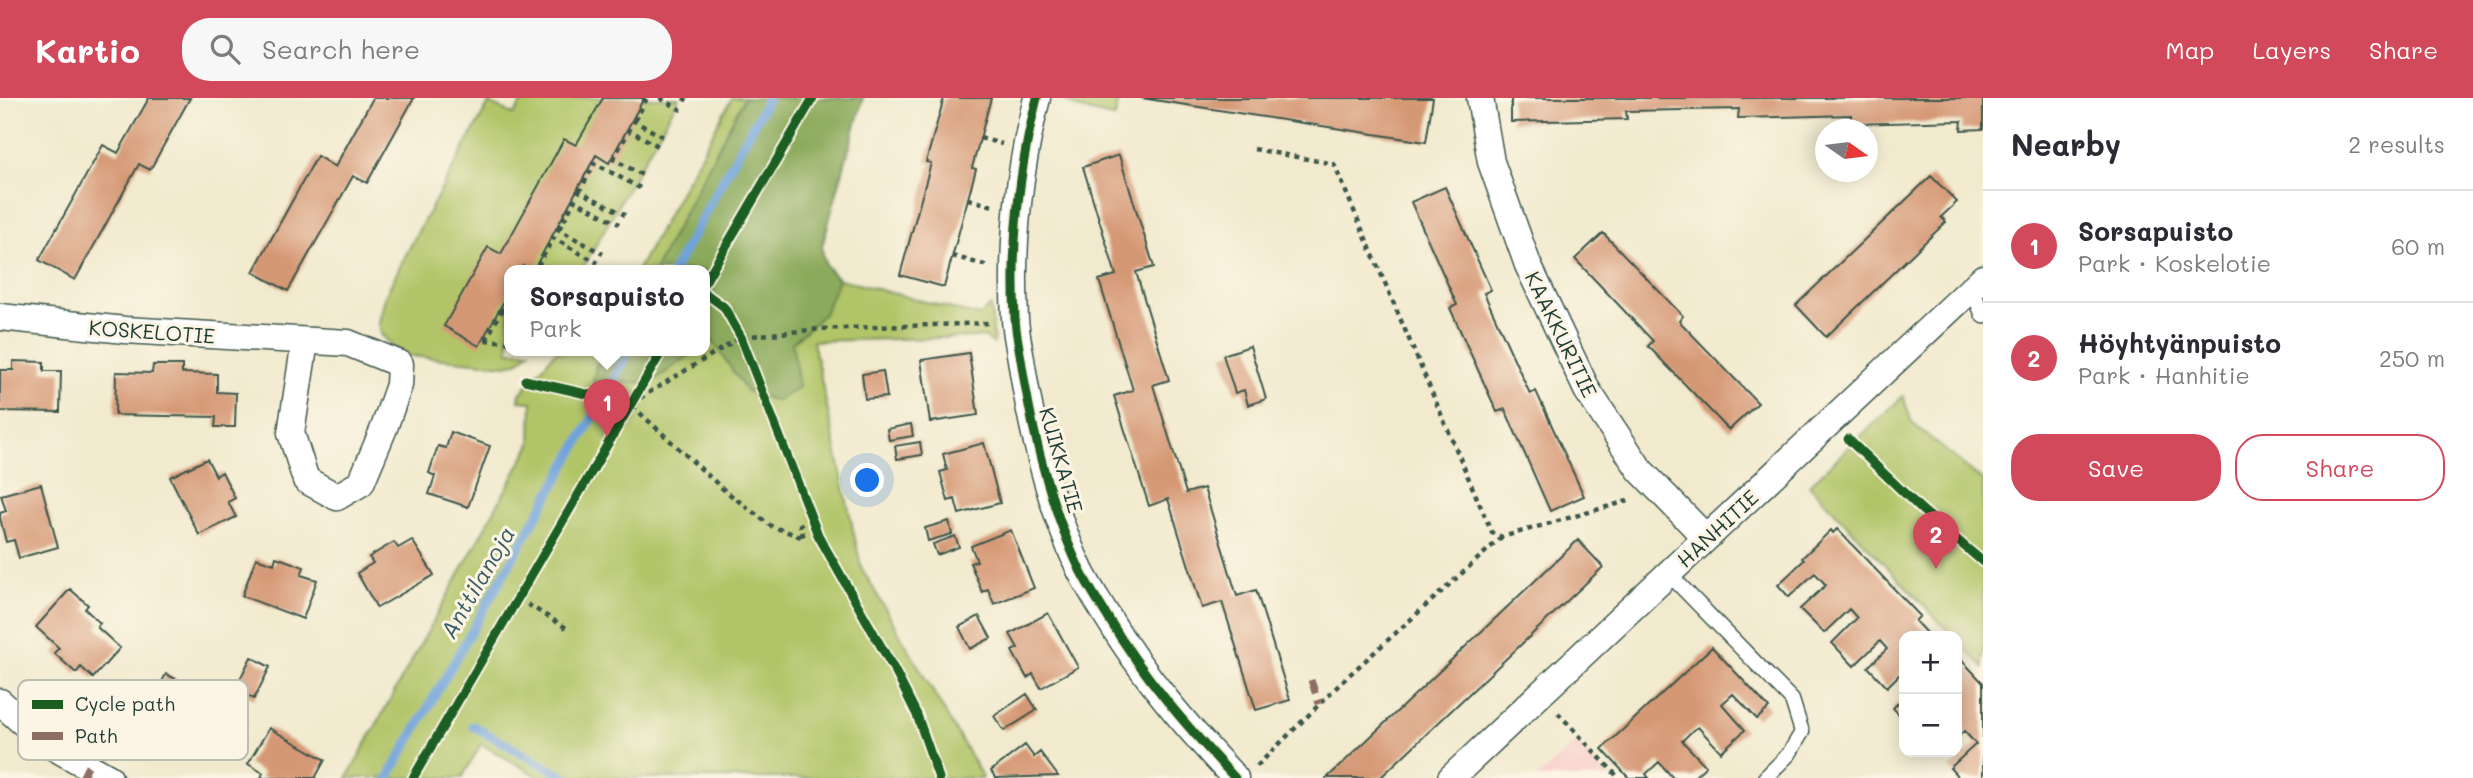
<!DOCTYPE html>
<html lang="en">
<head>
<meta charset="utf-8">
<style>
	:root { --surface:#fff; --page:#f7f7f7; --text:#2b2b33; --muted:#7c7c81; --line:#e1e1e2; --accent:#d1495b }
	body { margin:0; font-family:Mali,sans-serif; background:var(--page); color:var(--text) }
	.controls { position:absolute; right:21px; bottom:21px; display:grid; overflow:hidden; border-radius:14px; box-shadow:0 4px 18px #0003 }
	.controls button { width:63px; height:63px; display:grid; place-items:center; padding:0; border:0; border-bottom:2px solid var(--line); background:var(--surface); color:var(--text); font:35px sans-serif }
	.compass { position:absolute; left:1815px; top:21px; width:63px; height:63px; border-radius:50%; background:var(--surface); box-shadow:0 4px 18px #0003; rotate:104deg }
	.you { position:absolute; left:868px; top:383px; width:24px; height:24px; margin:-18px; border:5px solid #fff; border-radius:50%; background:#1a73e8; box-shadow:0 0 0 10px #1a73e833 }
	.badge { display:grid; place-items:center; width:46px; height:46px; border-radius:50%; background:var(--accent); color:#fff; font-size:23px; font-weight:700 }
	.pin { position:absolute; translate:-50% -58px; filter:drop-shadow(0 2px 4px #0008) }
	.pin::after { content:''; position:absolute; top:37px; width:24px; height:21px; background:inherit; clip-path:polygon(0 0,100% 0,50% 100%) }
	.popup { position:absolute; left:504px; top:167px; width:206px; height:91px; box-sizing:border-box; display:grid; place-content:center; border-radius:14px; background:var(--surface); filter:drop-shadow(0 2px 5px #0005); font-size:23px; white-space:nowrap; color:var(--muted) }
	.popup b { font-size:26px; color:var(--text) }
	.popup::after { content:''; position:absolute; left:50%; top:100%; margin-left:-14px; border:14px solid transparent; border-top-color:var(--surface) }
	.list { margin:0; padding:0; list-style:none }
	h2 { display:flex; justify-content:space-between; align-items:center; height:91px; margin:0; padding:0 28px; font-size:30px }
	h2 small { font-size:23px; font-weight:400; color:var(--muted) }
	.list li { display:grid; grid-template-columns:46px 1fr auto; gap:21px; align-items:center; box-sizing:border-box; height:112px; padding:0 28px; border-top:2px solid var(--line) }
	.list b { display:block; font-size:26px; white-space:nowrap }
	.list p { margin:0; font-size:23px; white-space:nowrap; color:var(--muted) }
	.list em { font-size:23px; font-style:normal; color:var(--muted) }
	.actions { display:flex; gap:14px; padding:21px 28px }
	.actions a { flex:1; padding:16px 0; border:2px solid var(--accent); border-radius:28px; text-align:center; font-size:24px; color:var(--accent) }
	.actions .main { background:var(--accent); color:#fff }
	.icon { flex:none; width:38px; height:38px; fill:none; stroke:currentColor; stroke-width:2; stroke-linecap:round; stroke-linejoin:round }
	.map { position:relative; flex:none; width:1983px; height:680px; overflow:hidden }
	header { display:flex; align-items:center; gap:42px; box-sizing:border-box; height:98px; padding:0 35px; background:var(--accent); color:#fff }
	header strong { font-size:33px }
	nav { display:flex; gap:38px; margin-inline-start:auto; font-size:24px }
	.search { width:490px; height:63px; background:var(--page); display:flex; align-items:center; gap:18px; box-sizing:border-box; padding:0 24px; border-radius:28px; color:var(--muted); font-size:26px }
	main { display:flex }
	aside { flex:1; background:var(--surface) }
	.map>svg:first-child { display:block }
</style>
</head>
<body>
<header>
<strong>Kartio</strong>
<div class="search"><svg class="icon" aria-label="search" viewBox="0 0 24 24"><circle cx="10" cy="10" r="6"/><path d="M15 15l6 6"/></svg>Search here</div>
<nav><a>Map</a><a>Layers</a><a>Share</a></nav>
</header>
<main>
<div class="map">
<svg width="1983" height="680" viewBox="0 0 1983 680">
	<rect width="100%" height="100%" fill="#fcf5e5"/>
	<filter id="ink" filterUnits="userSpaceOnUse"><feTurbulence type="fractalNoise" baseFrequency=".0143" numOctaves="2"/><feDisplacementMap in="SourceGraphic" scale="14" xChannelSelector="R" yChannelSelector="G"/><feConvolveMatrix kernelMatrix="1 2 1 2 8 2 1 2 1" color-interpolation-filters="sRGB"/></filter>
	<filter id="wash" filterUnits="userSpaceOnUse"><feTurbulence type="fractalNoise" baseFrequency=".00686" numOctaves="4" result="noise"/><feDisplacementMap in="SourceGraphic" scale="28" xChannelSelector="R" yChannelSelector="G"/><feGaussianBlur stdDeviation="1.57" result="paint"/><feColorMatrix in="noise" values="0 0 0 0 0 0 0 0 0 0 0 0 0 0 0 0 0 1.4 0 .05"/><feComposite in="paint" operator="in"/></filter>
	<g filter="url(#wash)">
		<rect width="100%" height="100%" fill="#f1eace"/>
		<path fill="#f7d0ca" d="M1576,644L1609,680H1537Z"/>
		<path fill="#b1c468" stroke="#68804e" stroke-width="2" d="M524,0H679L581,173H509V253H530C523,262 517,265 506,267L411,258L392,248L381,236L379,225L385,198L415,139L489,5L514,17Z
			M732,0H863L822,148C822,164 827,171 839,181L979,218L991,208L994,246L984,239L813,243L861,469L983,680H541L481,646L462,680H347L531,346L532,304L519,303L520,296L556,253L591,255L593,253H705V173H637Z
			M1062,0H1118L1115,20L1077,10Z
			M1903,298L1912,325L1983,383V569L1957,542V538H1953L1809,387Z"/>
		<path fill="#8caa5c" stroke="#567448" stroke-width="2" d="M744,0H863L822,148C822,164 826,171 839,181L824,216L792,245L799,289L777,303L747,294L712,242L705,246V173H654Z
			M608,253H695L652,284L593,285L596,267Z"/>
		<g fill="none" stroke-linecap="round" stroke-linejoin="round">
			<path stroke="#6fa3db" stroke-width="9" d="M673,173L768,0
				M615,279L629,253
				M473,628L566,680
				M388,680L600,307"/>
		</g>
		<g id="blocks">
			<path fill="#d59875" d="M149,0H190L150,72L139,66L75,182L39,162L103,47L118,55Z
				M373,0H414L367,85L353,78L288,193L253,174L317,58L335,69Z
				M603,0H644L609,65L596,57L533,173L523,168L521,173H509V194L479,248L444,228L488,149L501,156L564,41L576,47Z
				M944,0H991L972,70L976,71L944,189L900,177L931,65L926,64Z
				M1141,0H1433L1426,44Z
				M1511,0H1983V31L1961,32L1962,23L1851,26V17L1738,20L1739,11L1626,13L1627,21L1511,24Z
				M1119,57L1154,169L1136,174L1169,282L1153,287L1186,395L1204,390L1237,498L1256,492L1290,602L1256,612L1222,504L1202,510L1168,401L1149,408L1114,298L1133,292L1099,182L1116,177L1083,69Z
				M1931,78L1957,104L1941,119L1946,124L1826,239L1796,207Z
				M1445,89L1491,192L1484,195L1530,296L1536,293L1584,398L1550,413L1505,311L1497,314L1450,210L1457,207L1411,104Z
				M1603,135L1683,218L1679,223L1758,305L1729,332L1648,248L1653,243L1575,161Z
				M1250,248L1266,301L1248,307L1244,292L1235,295L1223,257Z
				M969,255L978,317L930,324L921,262Z
				M13,263L44,264V273H61L60,314L0,313V272H13Z
				M153,267H182V275L217,276V294L236,295L235,329H215L216,319L115,317L116,274L152,275Z
				M883,273L887,299L865,301L862,276Z
				M911,326L913,338L889,342L887,331Z
				M451,334L490,348L468,409L429,396L435,378L429,375L438,348L446,350Z
				M920,344L922,357L897,361L895,348Z
				M984,345L1000,405L959,416L955,401L948,403L940,374L947,372L943,356Z
				M207,361L216,378L222,374L235,400L228,404L236,419L199,437L170,379Z
				M41,386L58,449L19,460L14,442L6,444L0,420V415L6,413L1,397Z
				M949,423L952,436L928,443L925,430Z
				M1837,431L1920,518L1915,523L1929,538H1904V572L1887,589L1868,569L1887,551L1880,543L1854,568L1832,545L1857,520L1849,511L1824,535L1800,511L1826,487L1815,475L1789,499L1778,487L1804,462L1802,460L1831,432L1833,435Z
				M1011,432L1034,490L994,506L988,491L982,494L976,479L970,465L977,463L971,448Z
				M955,438L959,449L937,457L933,446Z
				M412,442L434,477L377,510L357,475L373,465L369,459L394,444L398,450Z
				M1578,442L1603,469L1380,680H1327Z
				M276,459L304,469L301,477L317,482L303,521L242,498L256,460L274,466Z
				M70,491L88,507L85,511L100,525L97,529L120,550L93,580L81,569L76,575L54,555L59,550L36,529Z
				M1048,515L1078,569L1041,590L1033,576L1027,580L1012,553L1018,550L1010,536Z
				M979,518L991,540L970,551L959,529Z
				M1712,549L1769,610L1757,621L1733,596L1722,606L1745,632L1721,654L1698,629L1693,632L1682,643L1706,668L1693,680H1673L1659,664L1646,676L1649,680H1629L1602,651Z
				M1957,557L1983,585V680H1959L1950,670L1976,646L1964,633L1957,640Z
				M251,559L270,569L254,601L235,591Z
				M166,576L224,606L205,642L188,633L185,640L159,627L163,620L147,612Z
				M1027,596L1037,612L1004,633L994,618Z
				M1904,599V622L1893,610Z
				M269,630L325,662L315,680H261L263,675L248,666Z
				M1025,647L1034,659L1040,654L1058,678L996,680L991,673Z"/>
		</g>
	</g>
	<g filter="url(#ink)">
		<use href="#blocks" fill-opacity="0" stroke="#3e574b" stroke-width="2"/>
		<g fill="none" stroke-linecap="round" stroke-linejoin="round">
			<g stroke="#3e574b" stroke-width="17">
				<path id="lane" d="M1972,190L1983,218
					M1668,475L1792,602L1802,634L1789,656L1765,680"/>
			</g>
			<g stroke="#3e574b" stroke-width="29">
				<path id="street" d="M1037,0C1019,71 1011,148 1015,221C1016,237 1020,253 1022,268C1033,338 1050,408 1080,472C1088,488 1098,503 1107,518C1143,578 1187,629 1235,680
					M1480,0L1491,64L1528,167L1587,292L1640,372L1705,439
					M0,219L125,232L348,245L400,266L399,287L384,330L361,385L337,399L306,382L291,335L305,243
					M0,604L45,644L109,680
					M1451,680L1983,180"/>
			</g>
			<path stroke="#3e574b" stroke-width="4.5" stroke-dasharray="5 5" stroke-linecap="butt" d="M660,0L683,13
				M683,0L688,3
				M632,22L667,41
				M635,23L647,0
				M627,31L662,50
				M980,40L1002,46
				M1254,51L1334,66L1492,435L1502,439L1631,402
				M611,60L646,79
				M613,61L629,33
				M592,64L640,90
				M577,92L625,117
				M579,94L595,65
				M572,101L619,126
				M968,101L993,108
				M556,130L603,156
				M559,131L575,102
				M551,139L598,165
				M952,158L988,168
				M536,167L547,173
				M538,168L553,140
				M505,202L509,205
				M500,211L509,216
				M485,242L509,244
				M486,242L502,212
				M812,422L800,427L804,440L771,428L723,391L630,306L741,239L819,231L990,225
				M519,501L568,531
				M1558,615L1619,680
				M1257,668L1347,579L1502,439"/>
			<use href="#lane" stroke="#fff" stroke-width="14"/>
			<use href="#street" stroke="#fff" stroke-width="26"/>
			<path stroke="#8d6e63" stroke-width="7" stroke-dasharray="14 7" stroke-linecap="butt" d="M1311,582L1319,606
				M82,680L88,668"/>
			<g stroke="#fcf5e5" stroke-width="13">
				<path id="cycleway" d="M1037,0C1019,71 1011,148 1015,221C1016,237 1020,253 1022,268C1033,338 1050,408 1080,472C1088,488 1098,503 1107,518C1143,578 1187,629 1235,680
					M705,184L813,0
					M705,195L724,209L741,239L818,437L895,573L917,617L939,680
					M525,282L630,306
					M1848,341L1921,411L1983,464
					M413,680L662,253"/>
			</g>
			<use href="#cycleway" stroke="#1b5e20" stroke-width="9"/>
		</g>
	</g>
	<g text-anchor="middle" dominant-baseline="central" stroke-width="6" stroke-linejoin="round" paint-order="stroke">
		<g font-size="21" fill="#1f3d34" stroke="#fcf5e5">
			<text transform="translate(152 233) rotate(4)">KOSKELOTIE</text>
			<text transform="translate(1562 236) rotate(64)">KAAKKURITIE</text>
			<text transform="translate(1062 362) rotate(74)">KUIKKATIE</text>
			<text transform="translate(1717 430) rotate(-43)">HANHITIE</text>
		</g>
		<g font-size="23" font-style="italic" fill="#375c66" stroke="#fcf5e5">
			<text transform="translate(477 484) rotate(-60)">Anttilanoja</text>
		</g>
	</g>
	<rect x="18" y="582" width="230" height="80" rx="10" fill="#fcf5e5" stroke="#babeb0" stroke-width="2"/>
	<rect x="32" y="602" width="31" height="9" fill="#1b5e20"/>
	<rect x="32" y="634" width="31" height="8" fill="#8d6e63"/>
	<g font-size="19" fill="#1f3d34">
		<text x="75" y="613">Cycle path</text>
		<text x="75" y="645">Path</text>
	</g>
</svg>
<div class="controls">
<button>+</button>
<button>−</button>
</div>
<svg class="compass" viewBox="-18 -18 36 36"><path d="M0-13l5 13h-10z" fill="#e53935"/><path d="M0 13l5-13h-10z" fill="#7c7c81"/></svg>
<div class="you"></div>
<div class="pin badge" style="left:607px;top:339px">1</div>
<div class="popup"><b>Sorsapuisto</b>Park</div>
<div class="pin badge" style="left:1936px;top:471px">2</div>
</div>
<aside>
<h2>Nearby<small>2 results</small></h2>
<ul class="list">
<li><span class="badge">1</span><div><b>Sorsapuisto</b><p>Park · Koskelotie</p></div><em>60 m</em></li>
<li><span class="badge">2</span><div><b>Höyhtyänpuisto</b><p>Park · Hanhitie</p></div><em>250 m</em></li>
</ul>
<div class="actions"><a class="main">Save</a><a>Share</a></div>
</aside>
</main>
</body>
</html>
